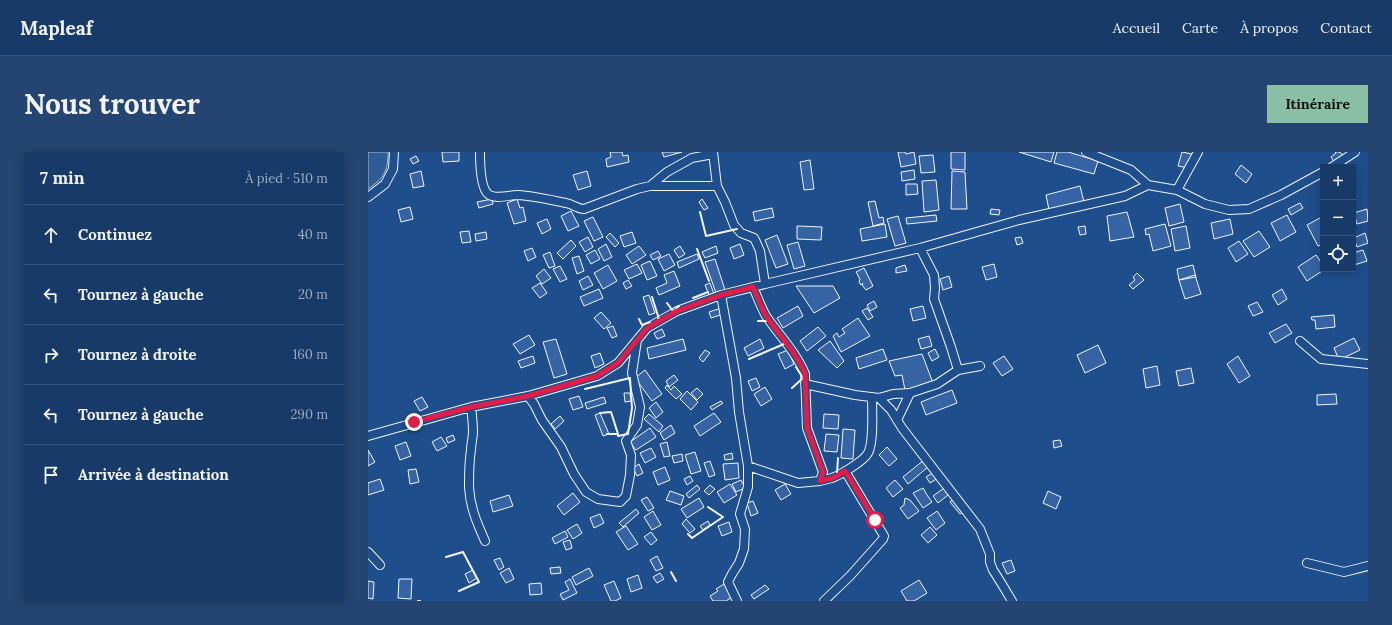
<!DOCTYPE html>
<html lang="fr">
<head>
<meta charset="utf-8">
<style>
	:root { --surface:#173a69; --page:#244571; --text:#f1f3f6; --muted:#9eadc0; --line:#36547d; --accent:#8abfa5 }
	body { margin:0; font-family:Lora,serif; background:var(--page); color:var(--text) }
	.controls { position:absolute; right:12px; top:12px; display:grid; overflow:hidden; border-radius:0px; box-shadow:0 2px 10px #0003 }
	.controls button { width:36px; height:36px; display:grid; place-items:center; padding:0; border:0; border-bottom:1px solid var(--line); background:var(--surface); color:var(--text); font:20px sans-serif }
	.stop { position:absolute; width:12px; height:12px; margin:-9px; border:3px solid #e11d48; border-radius:50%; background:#fff }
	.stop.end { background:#e11d48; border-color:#fff; box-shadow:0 1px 4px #0008 }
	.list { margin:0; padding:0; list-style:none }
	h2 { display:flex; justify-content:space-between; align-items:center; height:52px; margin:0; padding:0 16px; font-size:17px }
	h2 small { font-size:13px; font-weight:400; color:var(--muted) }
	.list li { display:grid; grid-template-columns:26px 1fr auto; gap:12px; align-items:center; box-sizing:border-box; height:60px; padding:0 16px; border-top:1px solid var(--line) }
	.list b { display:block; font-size:15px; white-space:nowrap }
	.list em { font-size:13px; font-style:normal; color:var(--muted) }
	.icon { flex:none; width:22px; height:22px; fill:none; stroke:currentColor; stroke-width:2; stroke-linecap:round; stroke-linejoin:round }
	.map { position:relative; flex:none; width:1000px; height:449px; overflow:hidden; border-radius:0px }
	header { display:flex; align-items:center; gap:24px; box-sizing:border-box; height:56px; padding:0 20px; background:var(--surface); border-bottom:1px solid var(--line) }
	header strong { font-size:19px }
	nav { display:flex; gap:22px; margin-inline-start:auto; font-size:14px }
	.intro { display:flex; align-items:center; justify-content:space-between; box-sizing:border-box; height:96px; padding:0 24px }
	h1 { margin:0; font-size:28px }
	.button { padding:10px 18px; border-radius:0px; background:var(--accent); color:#111; font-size:14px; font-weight:700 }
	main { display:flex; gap:24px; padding:0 24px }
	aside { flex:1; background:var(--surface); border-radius:0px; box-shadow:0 2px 10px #0003 }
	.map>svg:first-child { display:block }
</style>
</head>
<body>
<header>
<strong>Mapleaf</strong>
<nav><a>Accueil</a><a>Carte</a><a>À propos</a><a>Contact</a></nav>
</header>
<div class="intro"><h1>Nous trouver</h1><a class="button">Itinéraire</a></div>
<main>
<aside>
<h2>7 min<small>À pied · 510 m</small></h2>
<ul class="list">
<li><svg class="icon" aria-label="ahead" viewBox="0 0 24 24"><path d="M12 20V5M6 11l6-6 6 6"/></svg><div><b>Continuez</b></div><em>40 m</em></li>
<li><svg class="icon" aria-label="left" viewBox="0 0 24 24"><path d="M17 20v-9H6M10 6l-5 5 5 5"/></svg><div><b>Tournez à gauche</b></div><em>20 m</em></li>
<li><svg class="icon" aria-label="right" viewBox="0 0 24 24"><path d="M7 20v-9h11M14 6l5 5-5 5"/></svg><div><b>Tournez à droite</b></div><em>160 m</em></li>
<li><svg class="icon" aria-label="left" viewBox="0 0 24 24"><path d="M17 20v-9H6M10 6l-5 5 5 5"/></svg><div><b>Tournez à gauche</b></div><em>290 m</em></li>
<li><svg class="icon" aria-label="arrive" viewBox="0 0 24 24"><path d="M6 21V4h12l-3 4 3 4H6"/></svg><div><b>Arrivée à destination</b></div></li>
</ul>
</aside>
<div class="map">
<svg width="1000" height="449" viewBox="0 0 1000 449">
	<rect width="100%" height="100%" fill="#1f4e8c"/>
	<path fill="#305b95" stroke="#a8bbd7" d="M0,0H20C20,20 16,26 0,37Z"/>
	<path fill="#3563a3" stroke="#f2f6ff" d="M74,0H91V9L75,10Z
		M242,0H254L255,4L260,3L261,10L239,15L238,7L243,5Z
		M294,0H314L296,5Z
		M530,0H537L538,2L546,0L548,12L533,15Z
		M583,0H597V18L583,17Z
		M651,0H686L683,10Z
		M689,0H700L730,9L726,22L686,11Z
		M814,0L824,2L821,16L810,14Z
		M967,0H972L975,4L966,10L963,5L968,1Z
		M565,3L567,20L553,21L551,4Z
		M48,4L51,9L45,12L42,7Z
		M442,8L446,37L436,38L432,10Z
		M873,13L884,22L878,31L867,22Z
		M546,18L547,27L534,29L533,20Z
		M53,19L56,34L45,36L42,22Z
		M219,19L223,34L210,38L205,23Z
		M584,19L597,20L599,57H583Z
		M568,28L571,58L556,60L554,29Z
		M538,32H549L550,42L538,43Z
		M712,34L716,50L681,58L678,43Z
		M124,47L125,52L111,56L109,50Z
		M149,47L152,56L155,55L158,69L146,72L139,51Z
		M334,47L340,56L336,58L331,50Z
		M507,49L511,66L515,65L516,71L505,74L500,50Z
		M932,51L935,56L923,63L920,57Z
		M812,52L816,70L801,74L797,56Z
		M42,55L45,67L33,70L30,58Z
		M404,56L406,65L387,69L385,60Z
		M623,57L632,58L631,63L622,62Z
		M999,57L1000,69L989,72L986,61Z
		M203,59L211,74L200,79L193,64Z
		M759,60L766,85L742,89L739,64Z
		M568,63L569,69L539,72L538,66Z
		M919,63L928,80L912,89L903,71Z
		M530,64L538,91L527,94L519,67Z
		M225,65L235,85L226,89L216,69Z
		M952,66L955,72V92L950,94L939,73Z
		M179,67L183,77L174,82L169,71Z
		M862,67L865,82L846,87L843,71Z
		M517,72L519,85L494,89L492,77Z
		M797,72L803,94L785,99L781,82L778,83L777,77Z
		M429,74L454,75L453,88L429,87Z
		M717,74L718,82L712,83L710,75Z
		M818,74L822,96L807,99L803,77Z
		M101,79L103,90L94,91L92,80Z
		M891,79L902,95L886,105L875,89Z
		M118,80L119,87L108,89L107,82Z
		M264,80L268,91L256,95L252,84Z
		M242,81L251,91L247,95L238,85Z
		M997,81L1000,91L989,95L986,86Z
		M409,83L420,112L408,116L397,88Z
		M220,85L225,95L217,100L211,90Z
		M653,85L655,91L649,93L647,86Z
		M203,88L208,94L195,107L189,101Z
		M871,89L880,102L868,110L860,96Z
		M430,90L437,114L426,117L419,93Z
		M238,92L244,105L236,109L230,97Z
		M372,92L376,103L366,107L362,96Z
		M271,94L278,103L264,112L258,103Z
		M312,94L317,102L311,106L306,98Z
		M348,94L350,101L337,106L334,100Z
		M164,96L168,105L160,109L156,99Z
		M227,98L232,107L223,112L218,103Z
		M995,98L999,109L986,113L985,101Z
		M290,99L293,104L285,108L282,103Z
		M182,100L187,114L181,116L175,103Z
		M301,102L307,113L296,119L290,107Z
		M329,102L331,107L311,116L309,110Z
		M948,103L955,113V117H957L939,129L930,115Z
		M211,104L216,119L209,122L204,106Z
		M347,107L357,138L348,141L337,110Z
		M282,109L289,124L279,128L273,113Z
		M269,112L274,121L261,127L256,118Z
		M626,112L629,125L618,128L614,115Z
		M240,113L249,129L235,137L226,121Z
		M537,113L539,119L528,121V116Z
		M825,113L828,125L811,128L809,117Z
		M192,114L199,127L192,130L185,117Z
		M496,116L505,134L498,138L494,133L495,131L493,133L491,130L492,127L488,120Z
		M176,117L183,126L174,132L168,124Z
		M306,119L312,134L291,143L288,136L299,131L296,123Z
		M769,121L776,128L765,137L761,133L767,128L765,125Z
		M827,123L833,142L817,147L811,128Z
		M220,124L225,133L215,138L211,129Z
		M581,124L584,135L575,138L572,127Z
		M260,128L264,134L258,137L255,131Z
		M172,131L179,141L172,146L164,136Z
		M342,131L346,142L341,143L337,133Z
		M428,134H465L472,146L446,161Z
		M231,137L235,146L216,154L212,145Z
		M914,137L919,147L910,153L904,143Z
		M281,143L287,161L281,163L275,145Z
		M506,149L509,155L502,159L499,153Z
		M889,150L895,160L885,164L880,154Z
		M430,154L435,164L415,176L409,166Z
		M555,154L558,166L545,169L542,157Z
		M353,156L355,162L343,166L341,160Z
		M499,156L505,165L500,168L494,159Z
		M233,160L243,171L236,177L226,166Z
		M966,163L967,175L948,177L947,168H944L943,165Z
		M490,166L502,184L473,200L465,184L469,181L471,185L477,181L474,177Z
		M918,172L924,181L907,191L901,181Z
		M245,174L249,184L244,186L239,176Z
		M450,175L458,184L439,199L432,189Z
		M294,177L297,184L289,187L286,181Z
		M161,183L167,193L152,202L145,192Z
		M561,184L564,194L553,197L550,187Z
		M986,186L992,198L971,208L966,196Z
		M188,187L199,222L186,226L175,190Z
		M315,187L318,198L281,207L279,196Z
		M392,187L396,196L380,204L376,196Z
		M462,189L476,209L469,216L450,198Z
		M730,193L738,211L717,221L709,203Z
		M515,197L519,208L491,217L488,206Z
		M567,197L571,205L564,209L560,201Z
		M337,198L342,201L335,210L331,206Z
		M420,198L426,212L417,217L410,202Z
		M232,201L236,212L227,216L223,204Z
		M554,202L565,231L537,238L534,223L527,224L521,209Z
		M165,204L167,211L153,216L150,209Z
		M636,204L645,217L634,224L625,211Z
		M870,204L882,224L871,231L859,212Z
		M789,214L792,233L778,236L775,217Z
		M823,216L826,231L811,234L808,219Z
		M277,218L294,242L284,249L267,226Z
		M306,223L310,228L301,235L298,229Z
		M388,226L392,235L384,239L380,229Z
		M299,233L303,238L306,234L314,242L308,247L297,236Z
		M397,235L404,247L393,254L386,242Z
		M329,236L335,242L329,248L323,241Z
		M584,238L589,251L558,263L553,250Z
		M319,239L330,250L323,258L312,247Z
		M256,241H262L263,249L257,250Z
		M968,242L969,252L949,253V243Z
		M211,244L215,255L205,258L201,247Z
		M54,245L60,255L52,259L46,249Z
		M236,245L238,251L219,257L217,251Z
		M353,249L355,251L344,258L342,255Z
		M288,250L295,260L288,266L281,256Z
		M232,261L241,282L235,284L227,263Z
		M346,261L353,270L332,284L326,274Z
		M281,262L295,274L291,280L276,267Z
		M456,262L471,263L470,277L455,276Z
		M192,264L196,269L187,277L183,272Z
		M303,273L307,281L296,288L292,281Z
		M282,276L288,285L268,298L262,290Z
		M475,277L487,278L485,307L473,306Z
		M458,282L471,283L469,300L456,299Z
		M85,283L87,288L80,291L78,286Z
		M73,285L79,294L69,299L64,290Z
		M692,288L694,294L686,296L685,289Z
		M38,290L43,304L32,308L27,294Z
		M299,290L302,304L296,305L292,292Z
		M519,295L529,307L521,314L511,303Z
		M283,296L288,305L277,311L272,301Z
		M0,298L7,310L0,314Z
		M327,300L333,319L323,322L317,303Z
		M364,301L365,307L357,308L356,303Z
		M314,302L315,309L306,311L304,304Z
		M556,308L561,314L540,332L535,325Z
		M342,309L347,323L341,325L336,311Z
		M370,311L371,326L357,328L355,312Z
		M271,312L275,321L269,324L265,316Z
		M297,315L302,328L290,333L285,320Z
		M48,317L51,330L42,332L40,318Z
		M566,320L570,326L562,331L558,325Z
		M322,324L325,329L319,333L316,327Z
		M12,327L16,338L0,343V331Z
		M373,328L377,336L368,340L364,332Z
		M527,328L535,337L525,345L518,336Z
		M362,332L369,343L356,351L349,340Z
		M417,332L423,342L413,348L407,338Z
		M329,333L332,337L321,346L318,342Z
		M342,333L347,337L341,343L336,339Z
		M555,336L559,343L564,350L555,356L545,341Z
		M576,336L580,343L570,351L565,344Z
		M302,339L316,344L313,353L298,348Z
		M680,339L693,345L688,357L675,351Z
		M205,341L212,350L196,363L189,354Z
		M141,343L145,354L125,360L122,349Z
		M279,345L286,356L280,359L273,348Z
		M331,346L336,355L319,366L313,357Z
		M537,346L542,348L551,359L540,367L532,356L536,353Z
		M587,346L596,359L592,362L582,350Z
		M385,349L390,361L383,364L379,351Z
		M268,357L271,361L255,375L251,371Z
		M285,359L293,373L284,378L276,365Z
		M569,359L577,371L568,378L559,366Z
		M232,362L236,371L226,376L222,366Z
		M318,367L327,377L322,381L314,372Z
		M340,369L342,373L335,378L332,374Z
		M361,370L364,380L354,384L350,374Z
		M209,372L214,381L205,387L199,378Z
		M258,374L270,392L260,398L248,380Z
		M562,375L569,383L560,391L553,383Z
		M197,379L200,385L187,392L184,386Z
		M283,380L289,388L283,393L276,385Z
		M202,388L204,396L198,398L195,390Z
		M289,404L295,416L288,419L282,408Z
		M132,406L136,415L131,418L126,408Z
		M643,408L647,419L639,422L634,411Z
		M192,415L193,421L183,422L182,416Z
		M141,416L146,427L138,431L132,421Z
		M221,416L225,424L208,433L204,425Z
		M105,418L109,426L101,431L97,422Z
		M292,421L296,427L289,431L285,425Z
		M270,423L274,436L263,440L259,427Z
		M31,427H44L43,447L30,446Z
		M202,427L209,441L195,448L192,442L201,438L197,430Z
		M551,428L559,441L546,449H539L533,439Z
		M0,429L6,430L5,447L0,446Z
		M246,429L253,446L247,449H243L236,433Z
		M173,431L174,442L162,443L161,432Z
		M356,432L364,445L358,449H345L342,444L350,439L348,437Z
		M397,433L401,437L386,447L383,443Z"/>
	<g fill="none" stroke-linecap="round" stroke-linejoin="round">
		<g stroke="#f2f6ff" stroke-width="10">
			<path id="minor" d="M112,0C112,10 112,35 120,42C127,48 141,43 150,43C166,44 183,48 198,51C205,52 209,57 216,57L269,37L282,34H349
				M345,0L349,34L357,50L366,73L373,81L386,86L388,90L392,99L397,132
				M718,0L763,18L780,33L809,38L837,52L861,58L881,57L913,43L955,20
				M964,15L987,0
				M282,34L299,20L324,6L345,2
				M809,38L830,0
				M0,45L17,32L25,17L26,0
				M552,96L566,123L567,136L566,147L583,195L590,218
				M353,143L368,226L371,260L380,314V335L372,362L377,377L376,397L371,411L364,422L360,430L369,449
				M932,189L953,207L1000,212
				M437,232L487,243L511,246L525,242L542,241L569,232L590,218L612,214
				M160,244L166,252L174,268L193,295L206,322L218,340L230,347L252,350L258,344L262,323L263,303L258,289L269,273L272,255L264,221L269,188
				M511,246L523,258L534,276L612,377L622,402V410L625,418L635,434L644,449
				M103,255C104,263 105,271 105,280C105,286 103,292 103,298C101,310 101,323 101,335C102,355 109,371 117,389
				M529,268L542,241
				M0,284L103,255L160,244L229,224L250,211L279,176L309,159L353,143L397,132L552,96L651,68L757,44L780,33
				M380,314L430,331L452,329L455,320L439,276L437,222C428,200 411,183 398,164C393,155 389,144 385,135
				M452,329C456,328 460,327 464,326C472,323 496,309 500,301C506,291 504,258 504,245
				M0,400L12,413
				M939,411L976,420L1000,414
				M456,449L482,424L515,387L516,384L477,319"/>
		</g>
		<use href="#minor" stroke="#1f4e8c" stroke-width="8"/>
		<path stroke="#f2f6ff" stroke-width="2" d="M332,60L338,84L369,77
			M329,97L341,129
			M284,145L291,167H290
			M325,146L340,140
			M299,151L305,159L311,154
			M271,167L274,173L282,170
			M390,169H400
			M381,207L416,192V191
			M424,236L435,226L428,215
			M217,237L262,226L264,256L260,282L250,284V282H239
			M232,261L243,260L250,282
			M469,321L470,306
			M320,382L324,386L355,365L340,355
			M78,405L95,400L111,430L91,439
			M303,420L308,429
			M50,449H52"/>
	</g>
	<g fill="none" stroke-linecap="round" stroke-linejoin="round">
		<path stroke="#e11d48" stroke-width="5" d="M46,270L103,255L160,244L229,224L250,211L279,176L309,159L353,143L385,135C389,144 393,155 398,164C411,183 428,200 437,222L439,276L455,320L452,329L465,326L477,319L507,368"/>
	</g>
</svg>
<div class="controls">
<button>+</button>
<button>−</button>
<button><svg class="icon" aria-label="locate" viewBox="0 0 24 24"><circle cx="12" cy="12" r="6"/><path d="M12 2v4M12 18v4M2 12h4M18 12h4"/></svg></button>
</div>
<div class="stop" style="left:507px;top:368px"></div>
<div class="stop end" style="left:46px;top:270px"></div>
</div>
</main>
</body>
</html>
